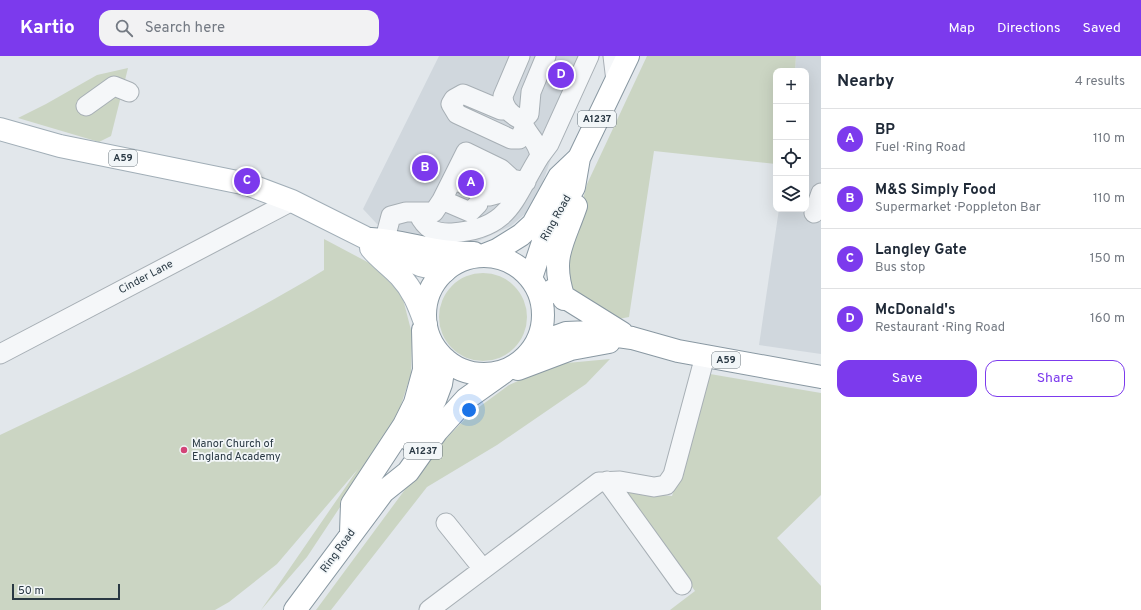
<!DOCTYPE html>
<html lang="en">
<head>
<meta charset="utf-8">
<style>
	:root { --surface:#fff; --page:#f2f2f3; --text:#1f2937; --muted:#747a83; --line:#e0e1e3; --accent:#7c3aed }
	body { margin:0; font-family:Overpass,sans-serif; background:var(--page); color:var(--text) }
	.controls { position:absolute; right:12px; top:12px; display:grid; overflow:hidden; border-radius:8px; box-shadow:0 4px 16px #0002 }
	.controls button { width:36px; height:36px; display:grid; place-items:center; padding:0; border:0; border-bottom:1px solid var(--line); background:var(--surface); color:var(--text); font:20px sans-serif }
	.scale { position:absolute; left:12px; bottom:10px; width:108px; box-sizing:border-box; padding-left:4px; border:2px solid #293843; border-top:0; font-size:11px; line-height:14px; white-space:nowrap; color:#293843; -webkit-text-stroke:3px #f2f6f8; paint-order:stroke }
	.you { position:absolute; left:469px; top:354px; width:14px; height:14px; margin:-10px; border:3px solid #fff; border-radius:50%; background:#1a73e8; box-shadow:0 0 0 6px #1a73e833 }
	.badge { display:grid; place-items:center; width:26px; height:26px; border-radius:50%; background:var(--accent); color:#fff; font-size:13px; font-weight:700 }
	.pin { position:absolute; translate:-50% -50%; border:2px solid #fff; box-shadow:0 1px 4px #0006 }
	.list { margin:0; padding:0; list-style:none }
	h2 { display:flex; justify-content:space-between; align-items:center; height:52px; margin:0; padding:0 16px; font-size:17px }
	h2 small { font-size:13px; font-weight:400; color:var(--muted) }
	.list li { display:grid; grid-template-columns:26px 1fr auto; gap:12px; align-items:center; box-sizing:border-box; height:60px; padding:0 16px; border-top:1px solid var(--line) }
	.list b { display:block; font-size:15px; white-space:nowrap }
	.list p { margin:0; font-size:13px; white-space:nowrap; color:var(--muted) }
	.list em { font-size:13px; font-style:normal; color:var(--muted) }
	.actions { display:flex; gap:8px; padding:12px 16px }
	.actions a { flex:1; padding:9px 0; border:1px solid var(--accent); border-radius:12px; text-align:center; font-size:14px; color:var(--accent) }
	.actions .main { background:var(--accent); color:#fff }
	.icon { flex:none; width:22px; height:22px; fill:none; stroke:currentColor; stroke-width:2; stroke-linecap:round; stroke-linejoin:round }
	.map { position:relative; flex:none; width:821px; height:554px; overflow:hidden }
	header { display:flex; align-items:center; gap:24px; box-sizing:border-box; height:56px; padding:0 20px; background:var(--accent); color:#fff }
	header strong { font-size:19px }
	nav { display:flex; gap:22px; margin-inline-start:auto; font-size:14px }
	.search { width:280px; height:36px; background:var(--page); display:flex; align-items:center; gap:10px; box-sizing:border-box; padding:0 14px; border-radius:12px; color:var(--muted); font-size:15px }
	main { display:flex }
	aside { flex:1; background:var(--surface) }
	.map>svg:first-child { display:block }
</style>
</head>
<body>
<header>
<strong>Kartio</strong>
<div class="search"><svg class="icon" aria-label="search" viewBox="0 0 24 24"><circle cx="10" cy="10" r="6"/><path d="M15 15l6 6"/></svg>Search here</div>
<nav><a>Map</a><a>Directions</a><a>Saved</a></nav>
</header>
<main>
<div class="map">
<svg width="821" height="554" viewBox="0 0 821 554">
	<rect width="100%" height="100%" fill="#e2e7eb"/>
	<path fill="#d0d7dd" d="M439,0H600L551,103L534,150L511,170L476,186L418,184L377,168L363,153Z
		M796,0H821V298L759,289L779,153H806V15H795Z"/>
	<path fill="#cbd5c3" d="M647,0H796L795,15H776V108L654,95L629,261L613,264L568,237V189L580,155L587,128Z
		M128,12L111,80L99,86L18,62L46,48L97,19Z
		M324,183L373,209L402,239L412,278L411,318L400,352L387,380L307,501L261,554L358,413L277,508L229,546L215,554H0V379C109,327 221,277 324,214Z
		M439 261a44 44 0 1 1 88 0a44 44 0 1 1-88 0Z
		M610,303L586,328L497,389L427,431L331,554H316L432,397L471,357L509,329L556,308Z
		M710,318L821,337V439L777,482L821,530V554H670L695,535L625,435L672,440Z"/>
	<g fill="none" stroke-linecap="round" stroke-linejoin="round">
		<g stroke="#a7afb5" stroke-width="21">
			<path id="minor" d="M520,0L503,40C503,50 510,58 518,62L527,60L529,58L531,36L546,0
				M613,0L616,25
				M86,50L114,30L129,36
				M508,54H501L463,38L454,43L451,48L457,58L511,83H519L524,73
				M540,100L549,88L589,0
				M460,108L499,127L511,130
				M453,123L489,140L515,133L526,126
				M442,144L470,156L478,148
				M418,157C425,172 434,178 452,177C511,173 513,143 540,100C538,84 525,78 521,62
				M814,157L821,137
				M388,192L387,175L391,160L406,156H434L442,144L466,96L501,113L512,123L526,126
				M0,298L292,145
				M607,425L682,529
				M446,467L483,513
				M429,554L599,426L620,425L654,431L666,429L673,419L705,300"/>
		</g>
		<g stroke="#a1aeb7" stroke-width="24">
			<path id="major" d="M0,73L60,90L247,128L292,145L420,209L445,215
				M371,192C380,203 391,210 400,220C414,235 419,250 426,269"/>
		</g>
		<g stroke="#8998a2" stroke-width="24">
			<path id="highway" d="M371,183C408,185 435,198 474,197
				M482,200L497,194L521,179L533,168L559,121L579,102
				M425 259a59 59 0 1 1 118 0a59 59 0 1 1-118 0Z
				M531,222L544,183L574,131L579,102L628,0
				M553,234L622,277
				M564,243C550,201 563,188 576,150
				M536,288L566,277L590,276L632,282L678,295L821,321
				M518,313L571,293L609,286
				M410,384L435,344L441,328L445,303
				M351,477L352,448L404,369L415,347L424,314L423,274
				M295,554L383,436L408,416L437,375L466,343L504,316"/>
		</g>
		<use href="#minor" stroke="#f5f7f9" stroke-width="19"/>
		<use href="#major" stroke="#fff" stroke-width="22"/>
		<use href="#highway" stroke="#fff" stroke-width="22"/>
	</g>
	<circle fill="#d34477" stroke="#f2f6f8" stroke-width="1.5" cx="184" cy="394" r="4"/>
	<g text-anchor="middle" dominant-baseline="central" stroke-width="3.5" stroke-linejoin="round" paint-order="stroke">
		<g fill="#f2f6f8" stroke="#657179" stroke-width="1">
			<rect x="578" y="55" width="38" height="16" rx="3"/>
			<rect x="109" y="94" width="28" height="16" rx="3"/>
			<rect x="712" y="296" width="28" height="16" rx="3"/>
			<rect x="404" y="387" width="38" height="16" rx="3"/>
		</g>
		<g font-size="10" font-weight="bold" fill="#293843">
			<text x="597" y="63">A1237</text>
			<text x="123" y="102">A59</text>
			<text x="726" y="304">A59</text>
			<text x="423" y="395">A1237</text>
		</g>
		<g font-size="11" fill="#293843" stroke="#f2f6f8">
			<text transform="translate(556 162) rotate(-61)">Ring Road</text>
			<text transform="translate(146 221) rotate(-28)">Cinder Lane</text>
			<text transform="translate(338 495) rotate(-54)">Ring Road</text>
		</g>
		<g font-size="11" fill="#293843" stroke="#f2f6f8" text-anchor="start">
			<text x="192" y="388">Manor Church of<tspan x="192" dy="13">England Academy</tspan></text>
		</g>
	</g>
</svg>
<div class="controls">
<button>+</button>
<button>−</button>
<button><svg class="icon" aria-label="locate" viewBox="0 0 24 24"><circle cx="12" cy="12" r="6"/><path d="M12 2v4M12 18v4M2 12h4M18 12h4"/></svg></button>
<button><svg class="icon" aria-label="layers" viewBox="0 0 24 24"><path d="M12 4l9 5-9 5-9-5zM3 14l9 5 9-5"/></svg></button>
</div>
<div class="scale">50 m</div>
<div class="you"></div>
<div class="pin badge" style="left:471px;top:127px">A</div>
<div class="pin badge" style="left:425px;top:112px">B</div>
<div class="pin badge" style="left:247px;top:125px">C</div>
<div class="pin badge" style="left:561px;top:19px">D</div>
</div>
<aside>
<h2>Nearby<small>4 results</small></h2>
<ul class="list">
<li><span class="badge">A</span><div><b>BP</b><p>Fuel · Ring Road</p></div><em>110 m</em></li>
<li><span class="badge">B</span><div><b>M&amp;S Simply Food</b><p>Supermarket · Poppleton Bar</p></div><em>110 m</em></li>
<li><span class="badge">C</span><div><b>Langley Gate</b><p>Bus stop</p></div><em>150 m</em></li>
<li><span class="badge">D</span><div><b>McDonald's</b><p>Restaurant · Ring Road</p></div><em>160 m</em></li>
</ul>
<div class="actions"><a class="main">Save</a><a>Share</a></div>
</aside>
</main>
</body>
</html>
